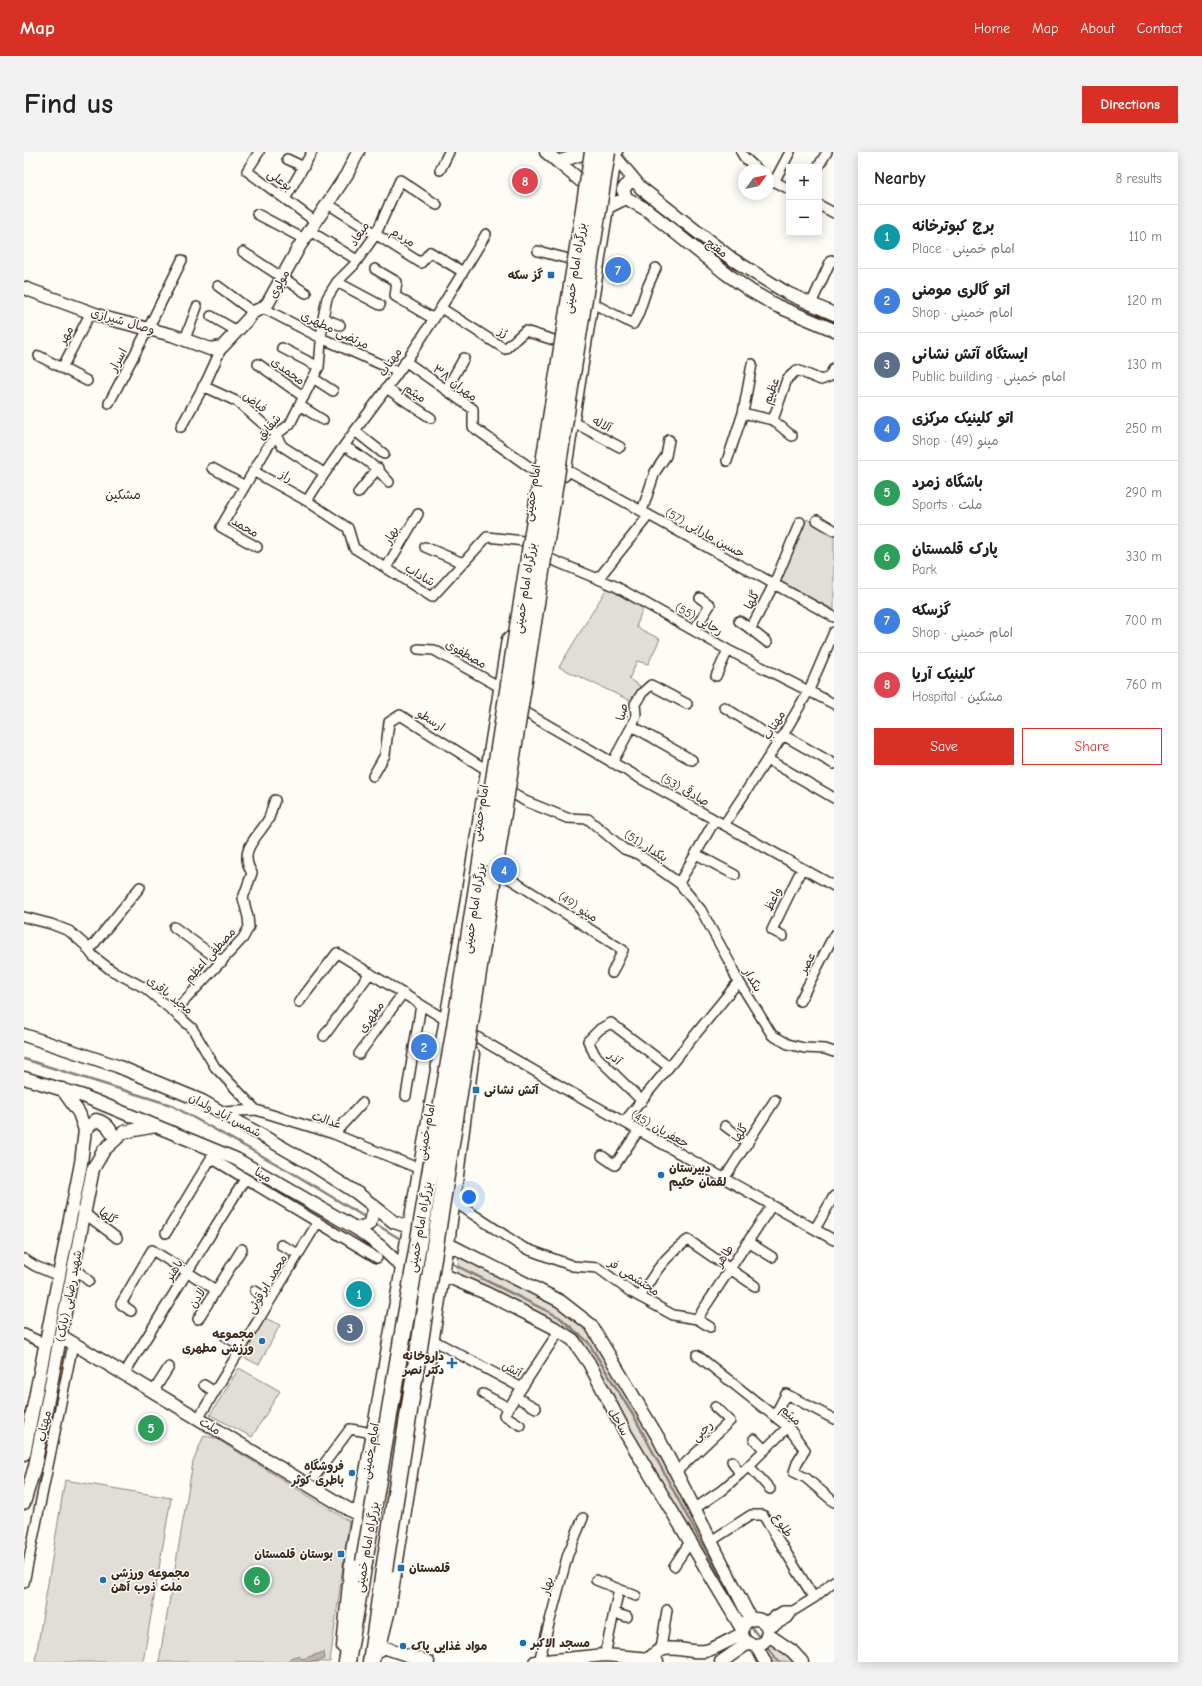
<!DOCTYPE html>
<html lang="en">
<head>
<meta charset="utf-8">
<style>
	:root { --surface:#fff; --page:#f2f2f2; --text:#222; --muted:#767676; --line:#e0e0e0; --accent:#d93025 }
	body { margin:0; font-family:"Comic Neue","Playpen Sans Arabic",sans-serif; background:var(--page); color:var(--text) }
	.controls { position:absolute; right:12px; top:12px; display:grid; overflow:hidden; border-radius:0px; box-shadow:0 2px 10px #0003 }
	.controls button { width:36px; height:36px; display:grid; place-items:center; padding:0; border:0; border-bottom:1px solid var(--line); background:var(--surface); color:var(--text); font:20px sans-serif }
	.compass { position:absolute; left:714px; top:12px; width:36px; height:36px; border-radius:50%; background:var(--surface); box-shadow:0 2px 10px #0003; rotate:57deg }
	.you { position:absolute; left:445px; top:1045px; width:14px; height:14px; margin:-10px; border:3px solid #fff; border-radius:50%; background:#1a73e8; box-shadow:0 0 0 6px #1a73e833 }
	.badge { display:grid; place-items:center; width:26px; height:26px; border-radius:50%; background:var(--accent); color:#fff; font-size:13px; font-weight:700 }
	.pin { position:absolute; translate:-50% -50%; border:2px solid #fff; box-shadow:0 1px 4px #0006 }
	.list { margin:0; padding:0; list-style:none }
	h2 { display:flex; justify-content:space-between; align-items:center; height:52px; margin:0; padding:0 16px; font-size:17px }
	h2 small { font-size:13px; font-weight:400; color:var(--muted) }
	.list li { display:grid; grid-template-columns:26px 1fr auto; gap:12px; align-items:center; box-sizing:border-box; height:64px; padding:0 16px; border-top:1px solid var(--line) }
	.list b { display:block; font-size:15px; white-space:nowrap }
	.list p { margin:0; font-size:13px; white-space:nowrap; color:var(--muted) }
	.list em { font-size:13px; font-style:normal; color:var(--muted) }
	.actions { display:flex; gap:8px; padding:12px 16px }
	.actions a { flex:1; padding:9px 0; border:1px solid var(--accent); border-radius:0px; text-align:center; font-size:14px; color:var(--accent) }
	.actions .main { background:var(--accent); color:#fff }
	.map { position:relative; flex:none; width:810px; height:1510px; overflow:hidden; border-radius:0px }
	header { display:flex; align-items:center; gap:24px; box-sizing:border-box; height:56px; padding:0 20px; background:var(--accent); color:#fff }
	header strong { font-size:19px }
	nav { display:flex; gap:22px; margin-inline-start:auto; font-size:14px }
	.intro { display:flex; align-items:center; justify-content:space-between; box-sizing:border-box; height:96px; padding:0 24px }
	h1 { margin:0; font-size:28px }
	.button { padding:10px 18px; border-radius:0px; background:var(--accent); color:#fff; font-size:14px; font-weight:700 }
	main { display:flex; gap:24px; padding:0 24px }
	aside { flex:1; background:var(--surface); border-radius:0px; box-shadow:0 2px 10px #0003 }
	.map>svg:first-child { display:block }
</style>
</head>
<body>
<header>
<strong>Map</strong>
<nav><a>Home</a><a>Map</a><a>About</a><a>Contact</a></nav>
</header>
<div class="intro"><h1>Find us</h1><a class="button">Directions</a></div>
<main>
<div class="map">
<svg width="810" height="1510" viewBox="0 0 810 1510">
	<rect width="100%" height="100%" fill="#fdfcf7"/>
	<filter id="ink" filterUnits="userSpaceOnUse"><feTurbulence type="fractalNoise" baseFrequency=".025" numOctaves="2"/><feDisplacementMap in="SourceGraphic" scale="8" xChannelSelector="R" yChannelSelector="G"/><feConvolveMatrix kernelMatrix="1 2 1 2 8 2 1 2 1" color-interpolation-filters="sRGB"/></filter>
	<g filter="url(#ink)">
		<path fill="#e1ded7" stroke="#8e847a" d="M783,367L810,385V458L756,429Z
			M583,436L619,456L612,475L636,487L624,512L613,509L605,527L616,534L607,549L535,515Z
			M435,1104L532,1152L564,1176L619,1267L720,1465L717,1469L555,1191L433,1124Z
			M241,1166L256,1173L235,1213L219,1205Z
			M215,1216L256,1239L228,1285L186,1263Z
			M180,1283L193,1287L325,1369L306,1510H135L169,1310Z
			M41,1328L147,1346L119,1510H11Z
			M746,1491L767,1504L772,1510H745L737,1495Z"/>
		<path fill="#bbb4ad" stroke="#887d74" d="M300,1500L301,1507L289,1510H263C266,1505 270,1504 275,1504L278,1507Z"/>
		<g fill="none" stroke-linecap="round" stroke-linejoin="round">
			<path stroke="#887d74" stroke-width="2.5" d="M0,907L147,953L272,1023L344,1067
				M350,1071L378,1088
				M425,1110L535,1165L564,1190L612,1268L664,1366L719,1466
				M724,1471L755,1510"/>
			<g stroke="#3b2a1e" stroke-width="12">
				<path id="street" d="M235,0L223,19L292,70
					M717,0L720,5L734,18
					M263,7L280,15
					M794,15L803,0
					M416,18L425,0
					M744,26L765,37
					M750,30L766,0
					M261,47L288,0
					M304,52L397,111L406,100L439,120
					M795,53L810,61
					M233,62L280,87
					M286,79L333,108
					M514,99L545,107
					M219,100L282,141
					M351,117L373,130L371,144L410,167
					M313,130L356,153
					M194,134L229,160
					M568,151L609,172L614,163L623,136L632,116
					M787,152L807,108L810,109
					M239,156L297,186L374,220
					M417,156L481,197L501,179L533,189
					M187,164L213,179
					M299,166L316,173
					M161,187L173,155
					M258,196L295,215
					M15,204L63,229
					M381,209L449,257V275L511,319
					M234,212L280,245
					M728,212L719,261L749,268L768,284
					M38,216L67,160
					M289,226L309,239
					M179,234L214,250L252,283L258,294L300,321
					M362,236L407,266
					M422,238L440,206
					M85,251L124,177L158,108
					M275,253L299,268
					M749,268L763,227L773,218L797,228L805,225L810,216
					M549,270L596,295
					M157,275L183,228L198,195
					M331,279L360,302
					M320,294C338,304 352,314 365,330
					M703,309L719,261
					M188,316L221,334
					M541,317L810,465
					M229,319L283,349L324,376L330,396L408,445L463,385L500,389
					M334,341L354,316
					M283,349C311,302 346,260 378,215C408,172 435,127 462,82
					M618,359L631,320L642,304L645,288
					M793,368L810,378
					M233,395L197,375L243,296L252,283L266,272L289,226L295,215L299,166L303,146L313,130L330,113L352,82L376,28L413,53
					M401,395L439,411
					M526,407L591,434L704,498L810,552
					M362,416L394,362
					M574,427L625,363
					M715,469C725,475 733,483 743,490
					M727,476L750,432L776,370
					M670,478L686,453L676,446
					M394,497L410,498L476,535
					M692,524L704,498
					M700,555L754,589
					M501,560L612,624L810,734
					M608,574L668,608
					M759,583L810,612
					M743,607L810,646
					M588,611L608,574L612,563L611,552L618,541L627,533L663,552
					M349,624L361,603L365,570L376,563L463,618
					M488,641L501,649L543,666L564,667L600,697L614,702L655,731L677,758L707,813L711,823L748,883L764,892L780,896L801,897L810,900
					M700,673L759,583L785,538L810,480
					M672,702L711,723
					M475,720L599,798L588,821
					M655,731L691,668
					M0,765L27,772L45,779L61,793L69,804L87,818L121,836L150,860L168,876L191,915L232,958
					M150,775L198,810
					M759,784L748,778L778,716
					M65,798L116,735
					M776,849L810,783
					M275,850L313,801L422,868
					M150,860L219,786L225,775L224,765L219,746L228,721C213,697 235,685 245,666C247,661 248,654 251,648
					M300,884L346,821
					M451,884L548,941L810,1088
					M335,902L379,841
					M382,944L397,853
					M618,949L571,903L564,889L576,877L587,871L645,915
					M199,960L232,958L310,982L396,1017
					M600,970L715,829
					M701,974L724,991
					M310,982L338,951
					M578,1004L591,1013L615,978
					M700,1027L751,948
					M429,1049L500,1096L549,1114L574,1116L607,1140L649,1163L673,1167L686,1175
					M60,1061L93,1086
					M791,1077L810,1044
					M142,1081L187,1006L353,1106
					M724,1090L748,1105
					M257,1093L275,1102
					M0,1107L11,1114L35,1124
					M50,1116L65,1129
					M231,1139L246,1149
					M616,1145C631,1120 640,1105 664,1088L731,1134
					M107,1159L97,1152L128,1098L192,1138
					M174,1167L218,1097
					M673,1167L748,1053
					M0,1182L21,1192
					M202,1185L219,1194
					M407,1187L498,1236
					M673,1203L764,1275L781,1298L773,1311L770,1320L782,1326L810,1350
					M100,1222L221,1027
					M180,1233L191,1240
					M129,1240L145,1215
					M459,1242L485,1256
					M492,1245L512,1256
					M751,1263L762,1242L810,1267
					M174,1267L294,1070
					M496,1273L480,1263L535,1179
					M730,1287L741,1298
					M708,1309L716,1322
					M725,1314L746,1337
					M652,1320L706,1269L691,1255
					M291,1324L326,1277L349,1281
					M670,1357L698,1338L716,1322L764,1275
					M687,1389L727,1363H739L790,1446
					M650,1414L666,1390
					M572,1428L612,1444
					M0,1431L49,1192
					M590,1461L603,1465
					M739,1471L759,1459H769
					M743,1478L764,1466L769,1459L790,1446L810,1429
					M637,1497L643,1458
					M581,1503L595,1437
					M515,1509L544,1402L559,1366"/>
			</g>
			<g stroke="#3b2a1e" stroke-width="15">
				<path id="secondary" d="M522,0L534,10
					M592,6L617,36L708,107L763,141L810,162
					M557,29L534,10L561,1
					M602,46L599,38L604,31L611,29
					M584,55L602,46L623,58L700,120L727,139L753,154L810,178
					M0,136L82,166L148,183L186,197L198,195L225,166L229,160L239,156L244,151L275,95L323,22L334,0
					M540,323L592,0
					M0,883L93,914L178,949L287,1012L333,1041L370,1070L385,1075
					M0,926L59,944L212,1007L333,1077L356,1094L378,1115
					M61,978L72,968C83,971 87,977 91,988
					M333,1077L345,1072L350,1059L349,1053
					M424,1092L536,1149L567,1173L635,1287L727,1468
					M418,1122L464,1142L529,1175L549,1188L565,1211L602,1282L718,1477
					M37,1184L334,1363
					M0,1302L57,1011L61,978L55,961L38,937
					M0,1351L11,1314L69,1017L80,998L100,980L132,974
					M718 1480a13 13 0 1 1 26 0a13 13 0 1 1-26 0Z
					M743,1482L768,1499L778,1510
					M732,1493L741,1510
					M356,1494L404,1510
					M319,1495L328,1399L440,765L484,487
					M355,1498L365,1458L424,1092L449,902
					M626,1507C639,1487 662,1502 681,1499C689,1498 709,1486 718,1482
					M511,1510L581,1503L626,1507L633,1510
					M697,1510L724,1491"/>
			</g>
			<g stroke="#3b2a1e" stroke-width="19">
				<path id="highway" d="M323,1510L340,1410
					M347,1510L360,1418"/>
			</g>
			<use href="#street" stroke="#fdfcf7" stroke-width="9"/>
			<use href="#secondary" stroke="#fdfcf7" stroke-width="12"/>
			<use href="#highway" stroke="#fdfcf7" stroke-width="16"/>
			<g stroke="#3b2a1e" stroke-width="19" stroke-linecap="butt">
				<path id="highway-bridge" d="M340,1410L430,881L569,0
					M360,1418L583,0"/>
			</g>
			<use href="#highway-bridge" stroke="#fdfcf7" stroke-width="16"/>
		</g>
	</g>
	<g fill="#1f6fb2" stroke="#fdfcf7" stroke-width="1.5">
		<rect x="523" y="119" width="8" height="8" rx="2"/>
		<rect x="448" y="934" width="8" height="8" rx="2"/>
		<circle cx="637" cy="1023" r="4"/>
		<circle cx="238" cy="1189" r="4"/>
		<path d="M426 1205h4v4h4v4h-4v4h-4v-4h-4v-4h4z"/>
		<circle cx="328" cy="1321" r="4"/>
		<rect x="313" y="1398" width="8" height="8" rx="2"/>
		<rect x="373" y="1412" width="8" height="8" rx="2"/>
		<circle cx="79" cy="1428" r="4"/>
		<circle cx="499" cy="1491" r="4"/>
		<circle cx="379" cy="1494" r="4"/>
	</g>
	<g text-anchor="middle" dominant-baseline="central" stroke-width="3" stroke-linejoin="round" paint-order="stroke">
		<g font-size="12" fill="#3b2a1e" stroke="#fdfcf7">
			<text transform="translate(256 28) rotate(36)">بوعلی</text>
			<text transform="translate(335 82) rotate(-57)">میعاد</text>
			<text transform="translate(379 85) rotate(32)">مردم</text>
			<text transform="translate(693 96) rotate(37)">مفتح</text>
			<text transform="translate(551 116) rotate(-81)">بزرگراه امام خمینی</text>
			<text transform="translate(255 132) rotate(-61)">مولوی</text>
			<text transform="translate(99 169) rotate(16)">وصال شیرازی</text>
			<text transform="translate(311 178) rotate(25)">مرتضی مطهری</text>
			<text transform="translate(479 180) rotate(26)">رُز</text>
			<text transform="translate(42 183) rotate(-62)">مهر</text>
			<text transform="translate(94 208) rotate(-62)">اسرار</text>
			<text transform="translate(366 210) rotate(-55)">مهتاب</text>
			<text transform="translate(264 219) rotate(36)">محمدی</text>
			<text transform="translate(431 231) rotate(37)">مهران ۳۸</text>
			<text transform="translate(747 239) rotate(-69)">عظیم</text>
			<text transform="translate(391 241) rotate(34)">میثم</text>
			<text transform="translate(231 250) rotate(38)">فیاض</text>
			<text transform="translate(578 272) rotate(28)">آلاله</text>
			<text transform="translate(245 275) rotate(-49)">شقایق</text>
			<text transform="translate(262 324) rotate(29)">راز</text>
			<text transform="translate(508 341) rotate(-81)">امام خمینی</text>
			<text transform="translate(221 375) rotate(30)">محمد</text>
			<text transform="translate(681 381) rotate(29)">حسین مارانی (57)</text>
			<text transform="translate(367 383) rotate(-60)">بهار</text>
			<text transform="translate(396 423) rotate(31)">شاداب</text>
			<text transform="translate(501 436) rotate(-81)">بزرگراه امام خمینی</text>
			<text transform="translate(728 448) rotate(-62)">گلها</text>
			<text transform="translate(675 467) rotate(29)">رجایی (55)</text>
			<text transform="translate(442 502) rotate(30)">مصطفوی</text>
			<text transform="translate(598 560) rotate(-77)">صبا</text>
			<text transform="translate(407 568) rotate(33)">ارسطو</text>
			<text transform="translate(750 573) rotate(-58)">مهتاب</text>
			<text transform="translate(661 638) rotate(29)">صادقی (53)</text>
			<text transform="translate(456 661) rotate(-81)">امام خمینی</text>
			<text transform="translate(622 694) rotate(32)">بنکدار (51)</text>
			<text transform="translate(749 747) rotate(-64)">واعظ</text>
			<text transform="translate(554 755) rotate(33)">مینو (49)</text>
			<text transform="translate(450 756) rotate(-81)">بزرگراه امام خمینی</text>
			<text transform="translate(186 803) rotate(-48)">مصطفی اعظم</text>
			<text transform="translate(783 811) rotate(-63)">عصر</text>
			<text transform="translate(729 828) rotate(60)">بنکدار</text>
			<text transform="translate(146 843) rotate(38)">مجید باقری</text>
			<text transform="translate(347 865) rotate(-54)">مطهری</text>
			<text transform="translate(591 906) rotate(45)">آذر</text>
			<text transform="translate(201 963) rotate(28)">شمس آباد ولدان</text>
			<text transform="translate(303 968) rotate(19)">عدالت</text>
			<text transform="translate(636 977) rotate(29)">جعفریان (45)</text>
			<text transform="translate(402 980) rotate(-80)">امام خمینی</text>
			<text transform="translate(716 981) rotate(-57)">گلها</text>
			<text transform="translate(239 1023) rotate(31)">مینا</text>
			<text transform="translate(84 1064) rotate(38)">گلها</text>
			<text transform="translate(396 1075) rotate(-80)">بزرگراه امام خمینی</text>
			<text transform="translate(700 1104) rotate(-57)">طاهر</text>
			<text transform="translate(150 1118) rotate(-58)">باهنر</text>
			<text transform="translate(610 1125) rotate(33)">محتشمی فر</text>
			<text transform="translate(243 1132) rotate(-59)">محمد ابرقوئی</text>
			<text transform="translate(45 1144) rotate(-79)">شهید رضایی (بابک)</text>
			<text transform="translate(173 1146) rotate(-58)">لادن</text>
			<text transform="translate(488 1217) rotate(28)">آتش</text>
			<text transform="translate(767 1263) rotate(43)">میثم</text>
			<text transform="translate(595 1270) rotate(62)">ساحل</text>
			<text transform="translate(20 1274) rotate(-78)">مهتاب</text>
			<text transform="translate(186 1274) rotate(31)">ملت</text>
			<text transform="translate(678 1279) rotate(-44)">رجبی</text>
			<text transform="translate(346 1299) rotate(-80)">امام خمینی</text>
			<text transform="translate(759 1373) rotate(58)">طلوع</text>
			<text transform="translate(343 1395) rotate(-80)">بزرگراه امام خمینی</text>
			<text transform="translate(523 1434) rotate(-75)">بهار</text>
		</g>
		<g font-size="12" font-weight="bold" fill="#3b2a1e" stroke="#fdfcf7" text-anchor="start">
			<text x="519" y="123" text-anchor="end">گز سکه</text>
			<text x="460" y="938">آتش نشانی</text>
			<text x="645" y="1016">دبیرستان<tspan x="645" dy="14">لقمان حکیم</tspan></text>
			<text x="230" y="1182" text-anchor="end">مجموعه<tspan x="230" dy="14">ورزشی مطهری</tspan></text>
			<text x="420" y="1204" text-anchor="end">داروخانه<tspan x="420" dy="14">دکتر نصر</tspan></text>
			<text x="320" y="1314" text-anchor="end">فروشگاه<tspan x="320" dy="14">باطری کوثر</tspan></text>
			<text x="309" y="1402" text-anchor="end">بوستان قلمستان</text>
			<text x="385" y="1416">قلمستان</text>
			<text x="87" y="1421">مجموعه ورزشی<tspan x="87" dy="14">ملت ذوب آهن</tspan></text>
			<text x="507" y="1491">مسجد الاکبر</text>
			<text x="387" y="1494">مواد غذایی پاک</text>
		</g>
		<g font-size="13" fill="#3b2a1e" stroke="#fdfcf7">
			<text x="99" y="342">مشکین</text>
		</g>
	</g>
</svg>
<div class="controls">
<button>+</button>
<button>−</button>
</div>
<svg class="compass" viewBox="-18 -18 36 36"><path d="M0-13l5 13h-10z" fill="#e53935"/><path d="M0 13l5-13h-10z" fill="#767676"/></svg>
<div class="you"></div>
<div class="pin badge" style="left:335px;top:1142px;background:#0f9aa8">1</div>
<div class="pin badge" style="left:400px;top:895px;background:#3f7fe0">2</div>
<div class="pin badge" style="left:326px;top:1176px;background:#5c6f8a">3</div>
<div class="pin badge" style="left:480px;top:718px;background:#3f7fe0">4</div>
<div class="pin badge" style="left:127px;top:1276px;background:#2e9e5b">5</div>
<div class="pin badge" style="left:233px;top:1428px;background:#2e9e5b">6</div>
<div class="pin badge" style="left:594px;top:118px;background:#3f7fe0">7</div>
<div class="pin badge" style="left:501px;top:29px;background:#e0444e">8</div>
</div>
<aside>
<h2>Nearby<small>8 results</small></h2>
<ul class="list">
<li><span class="badge" style="background:#0f9aa8">1</span><div><b>برج کبوترخانه</b><p>Place · امام خمینی</p></div><em>110 m</em></li>
<li><span class="badge" style="background:#3f7fe0">2</span><div><b>اتو گالری مومنی</b><p>Shop · امام خمینی</p></div><em>120 m</em></li>
<li><span class="badge" style="background:#5c6f8a">3</span><div><b>ایستگاه آتش نشانی</b><p>Public building · امام خمینی</p></div><em>130 m</em></li>
<li><span class="badge" style="background:#3f7fe0">4</span><div><b>اتو کلینیک مرکزی</b><p>Shop · مینو (49)</p></div><em>250 m</em></li>
<li><span class="badge" style="background:#2e9e5b">5</span><div><b>باشگاه زمرد</b><p>Sports · ملت</p></div><em>290 m</em></li>
<li><span class="badge" style="background:#2e9e5b">6</span><div><b>پارک قلمستان</b><p>Park</p></div><em>330 m</em></li>
<li><span class="badge" style="background:#3f7fe0">7</span><div><b>گزسکه</b><p>Shop · امام خمینی</p></div><em>700 m</em></li>
<li><span class="badge" style="background:#e0444e">8</span><div><b>کلینیک آریا</b><p>Hospital · مشکین</p></div><em>760 m</em></li>
</ul>
<div class="actions"><a class="main">Save</a><a>Share</a></div>
</aside>
</main>
</body>
</html>
